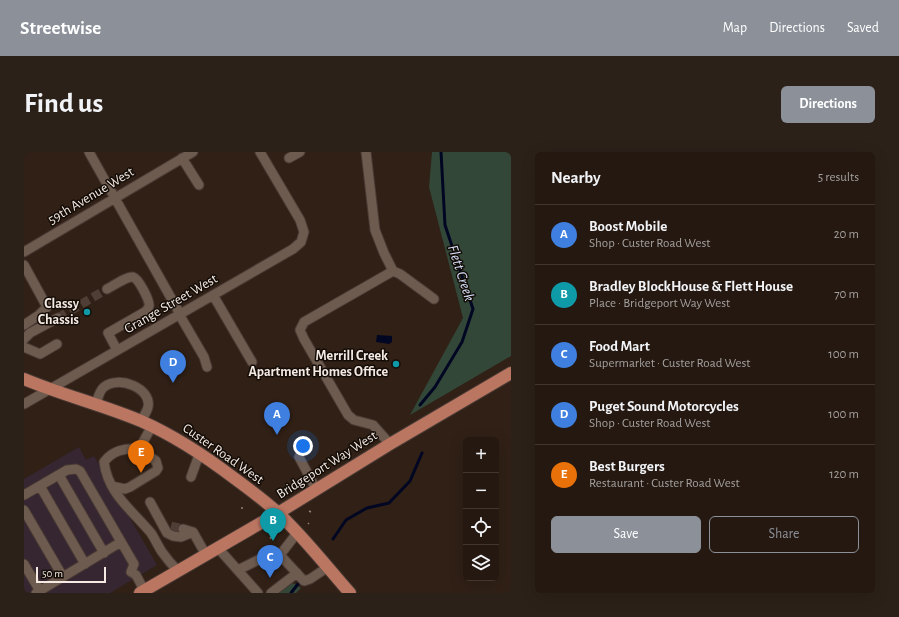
<!DOCTYPE html>
<html lang="en">
<head>
<meta charset="utf-8">
<style>
	:root { --surface:#241810; --page:#2c2119; --text:#f1f3f6; --muted:#a3a09f; --line:#413730; --accent:#8c9099 }
	body { margin:0; font-family:"Alegreya Sans",sans-serif; background:var(--page); color:var(--text) }
	.controls { position:absolute; right:12px; bottom:12px; display:grid; overflow:hidden; border-radius:6px; box-shadow:0 4px 16px #0002 }
	.controls button { width:36px; height:36px; display:grid; place-items:center; padding:0; border:0; border-bottom:1px solid var(--line); background:var(--surface); color:var(--text); font:20px sans-serif }
	.scale { position:absolute; left:12px; bottom:10px; width:70px; box-sizing:border-box; padding-left:4px; border:2px solid #f5eae3; border-top:0; font-size:11px; line-height:14px; white-space:nowrap; color:#f5eae3; -webkit-text-stroke:3px #130c07; paint-order:stroke }
	.you { position:absolute; left:279px; top:294px; width:14px; height:14px; margin:-10px; border:3px solid #fff; border-radius:50%; background:#1a73e8; box-shadow:0 0 0 6px #1a73e833 }
	.badge { display:grid; place-items:center; width:26px; height:26px; border-radius:50%; background:var(--accent); color:#fff; font-size:13px; font-weight:700 }
	.pin { position:absolute; translate:-50% -33px; filter:drop-shadow(0 1px 2px #0008) }
	.pin::after { content:''; position:absolute; top:21px; width:14px; height:12px; background:inherit; clip-path:polygon(0 0,100% 0,50% 100%) }
	.list { margin:0; padding:0; list-style:none }
	h2 { display:flex; justify-content:space-between; align-items:center; height:52px; margin:0; padding:0 16px; font-size:17px }
	h2 small { font-size:13px; font-weight:400; color:var(--muted) }
	.list li { display:grid; grid-template-columns:26px 1fr auto; gap:12px; align-items:center; box-sizing:border-box; height:60px; padding:0 16px; border-top:1px solid var(--line) }
	.list b { display:block; font-size:15px; white-space:nowrap }
	.list p { margin:0; font-size:13px; white-space:nowrap; color:var(--muted) }
	.list em { font-size:13px; font-style:normal; color:var(--muted) }
	.actions { display:flex; gap:8px; padding:12px 16px }
	.actions a { flex:1; padding:9px 0; border:1px solid var(--accent); border-radius:6px; text-align:center; font-size:14px; color:var(--accent) }
	.actions .main { background:var(--accent); color:#fff }
	.icon { flex:none; width:22px; height:22px; fill:none; stroke:currentColor; stroke-width:2; stroke-linecap:round; stroke-linejoin:round }
	.map { position:relative; flex:none; width:487px; height:441px; overflow:hidden; border-radius:6px }
	header { display:flex; align-items:center; gap:24px; box-sizing:border-box; height:56px; padding:0 20px; background:var(--accent); color:#fff }
	header strong { font-size:19px }
	nav { display:flex; gap:22px; margin-inline-start:auto; font-size:14px }
	.intro { display:flex; align-items:center; justify-content:space-between; box-sizing:border-box; height:96px; padding:0 24px }
	h1 { margin:0; font-size:28px }
	.button { padding:10px 18px; border-radius:6px; background:var(--accent); color:#fff; font-size:14px; font-weight:700 }
	main { display:flex; gap:24px; padding:0 24px }
	aside { flex:1; background:var(--surface); border-radius:6px; box-shadow:0 4px 16px #0002 }
	.map>svg:first-child { display:block }
</style>
</head>
<body>
<header>
<strong>Streetwise</strong>
<nav><a>Map</a><a>Directions</a><a>Saved</a></nav>
</header>
<div class="intro"><h1>Find us</h1><a class="button">Directions</a></div>
<main>
<div class="map">
<svg width="487" height="441" viewBox="0 0 487 441">
	<rect width="100%" height="100%" fill="#302016"/>
	<path fill="#352632" d="M55,295L62,308L70,304L133,413L86,441H0V327Z"/>
	<path fill="#324737" d="M408,0H487V204L386,263L439,166L405,35Z
		M269,431L277,436L272,441H253Z"/>
	<path fill="#010622" d="M353,183L368,184V191L366,190V192L352,190Z"/>
	<g fill="none" stroke-linecap="round" stroke-linejoin="round">
		<path stroke="#010622" stroke-width="3" d="M396,253L411,235L438,190L449,157L421,73L417,0
			M309,387L322,368L343,356L365,351L386,329L398,301
			M267,441L274,432"/>
		<path stroke="#4e3e35" stroke-width="9" stroke-dasharray="9 4.5" stroke-linecap="butt" d="M34,166L83,137
			M147,374L159,377"/>
		<g stroke="#493a34" stroke-width="11">
			<path id="minor" d="M65,0L156,162
				M342,0L351,78L360,101L369,119L376,122L410,147
				M158,6L175,33
				M265,6L276,0
				M0,100L169,0
				M0,113L23,155L15,163L0,173
				M83,137C89,134 103,124 109,125C115,127 126,149 125,154C124,158 122,159 119,161L84,181L93,198
				M189,143L228,210
				M155,162L180,205L183,215
				M0,187L6,181L34,166
				M0,195L16,202L33,192
				M0,252L269,97L277,90L280,80L276,68L236,0
				M72,252C74,246 75,239 80,235C94,223 128,236 124,255C123,260 119,265 117,269
				M128,274L115,297C101,296 89,298 80,310C84,342 108,358 127,381C131,387 134,394 138,400C143,407 148,413 154,419
				M366,292L349,273L330,268L324,263L280,187L276,178L280,170L369,119
				M275,305L292,337
				M35,323L80,401
				M167,325L176,300
				M16,334L61,412
				M88,334L101,337L106,335L132,319L134,316L132,309L115,297
				M0,343L43,318L52,317L56,319L110,412L107,420L112,423L120,438
				M126,350L143,381L149,384L157,385L169,380
				M0,358L39,425
				M159,377L169,380L182,403
				M194,396L234,441
				M256,403L273,381
				M0,412L16,439
				M214,418L244,403L252,401L256,403L280,429L286,427L304,415
				M12,441L97,390
				M247,441L273,421"/>
		</g>
		<g stroke="#493a34" stroke-width="14">
			<path id="major" d="M0,227C38,243 79,253 117,269C151,284 181,304 210,326C225,337 240,348 253,360C280,385 302,414 326,441
				M116,441L254,361L366,292L487,221"/>
		</g>
		<path stroke="#8e8178" stroke-width="1.5" stroke-dasharray="4 2" stroke-linecap="butt" d="M258,337L259,338
			M217,356H219
			M285,359L287,360
			M284,372L285,371
			M246,385L247,387"/>
		<use href="#minor" stroke="#6e5b4f" stroke-width="9"/>
		<use href="#major" stroke="#bb7662" stroke-width="12"/>
	</g>
	<g fill="#0f9aa8" stroke="#130c07" stroke-width="1.5">
		<circle cx="63" cy="160" r="4"/>
		<circle cx="372" cy="212" r="4"/>
	</g>
	<g text-anchor="middle" dominant-baseline="central" stroke-width="3" stroke-linejoin="round" paint-order="stroke">
		<g font-size="14" fill="#f5eae3" stroke="#130c07">
			<text transform="translate(67 44) rotate(-31)">59th Avenue West</text>
			<text transform="translate(147 152) rotate(-30)">Grange Street West</text>
			<text transform="translate(199 302) rotate(35)">Custer Road West</text>
			<text transform="translate(303 313) rotate(-32)">Bridgeport Way West</text>
		</g>
		<g font-size="14" font-weight="bold" fill="#f5eae3" stroke="#130c07" text-anchor="end">
			<text x="55" y="152">Classy<tspan x="55" dy="16">Chassis</tspan></text>
			<text x="364" y="204">Merrill Creek<tspan x="364" dy="16">Apartment Homes Office</tspan></text>
		</g>
		<g font-size="15" font-style="italic" fill="#d7e3fc" stroke="#130c07">
			<text transform="translate(437 121) rotate(72)">Flett Creek</text>
		</g>
	</g>
</svg>
<div class="controls">
<button>+</button>
<button>−</button>
<button><svg class="icon" aria-label="locate" viewBox="0 0 24 24"><circle cx="12" cy="12" r="6"/><path d="M12 2v4M12 18v4M2 12h4M18 12h4"/></svg></button>
<button><svg class="icon" aria-label="layers" viewBox="0 0 24 24"><path d="M12 4l9 5-9 5-9-5zM3 14l9 5 9-5"/></svg></button>
</div>
<div class="scale">50 m</div>
<div class="you"></div>
<div class="pin badge" style="left:253px;top:283px;background:#3f7fe0">A</div>
<div class="pin badge" style="left:249px;top:389px;background:#0f9aa8">B</div>
<div class="pin badge" style="left:246px;top:426px;background:#3f7fe0">C</div>
<div class="pin badge" style="left:149px;top:231px;background:#3f7fe0">D</div>
<div class="pin badge" style="left:117px;top:321px;background:#e8710a">E</div>
</div>
<aside>
<h2>Nearby<small>5 results</small></h2>
<ul class="list">
<li><span class="badge" style="background:#3f7fe0">A</span><div><b>Boost Mobile</b><p>Shop · Custer Road West</p></div><em>20 m</em></li>
<li><span class="badge" style="background:#0f9aa8">B</span><div><b>Bradley BlockHouse &amp; Flett House</b><p>Place · Bridgeport Way West</p></div><em>70 m</em></li>
<li><span class="badge" style="background:#3f7fe0">C</span><div><b>Food Mart</b><p>Supermarket · Custer Road West</p></div><em>100 m</em></li>
<li><span class="badge" style="background:#3f7fe0">D</span><div><b>Puget Sound Motorcycles</b><p>Shop · Custer Road West</p></div><em>100 m</em></li>
<li><span class="badge" style="background:#e8710a">E</span><div><b>Best Burgers</b><p>Restaurant · Custer Road West</p></div><em>120 m</em></li>
</ul>
<div class="actions"><a class="main">Save</a><a>Share</a></div>
</aside>
</main>
</body>
</html>
